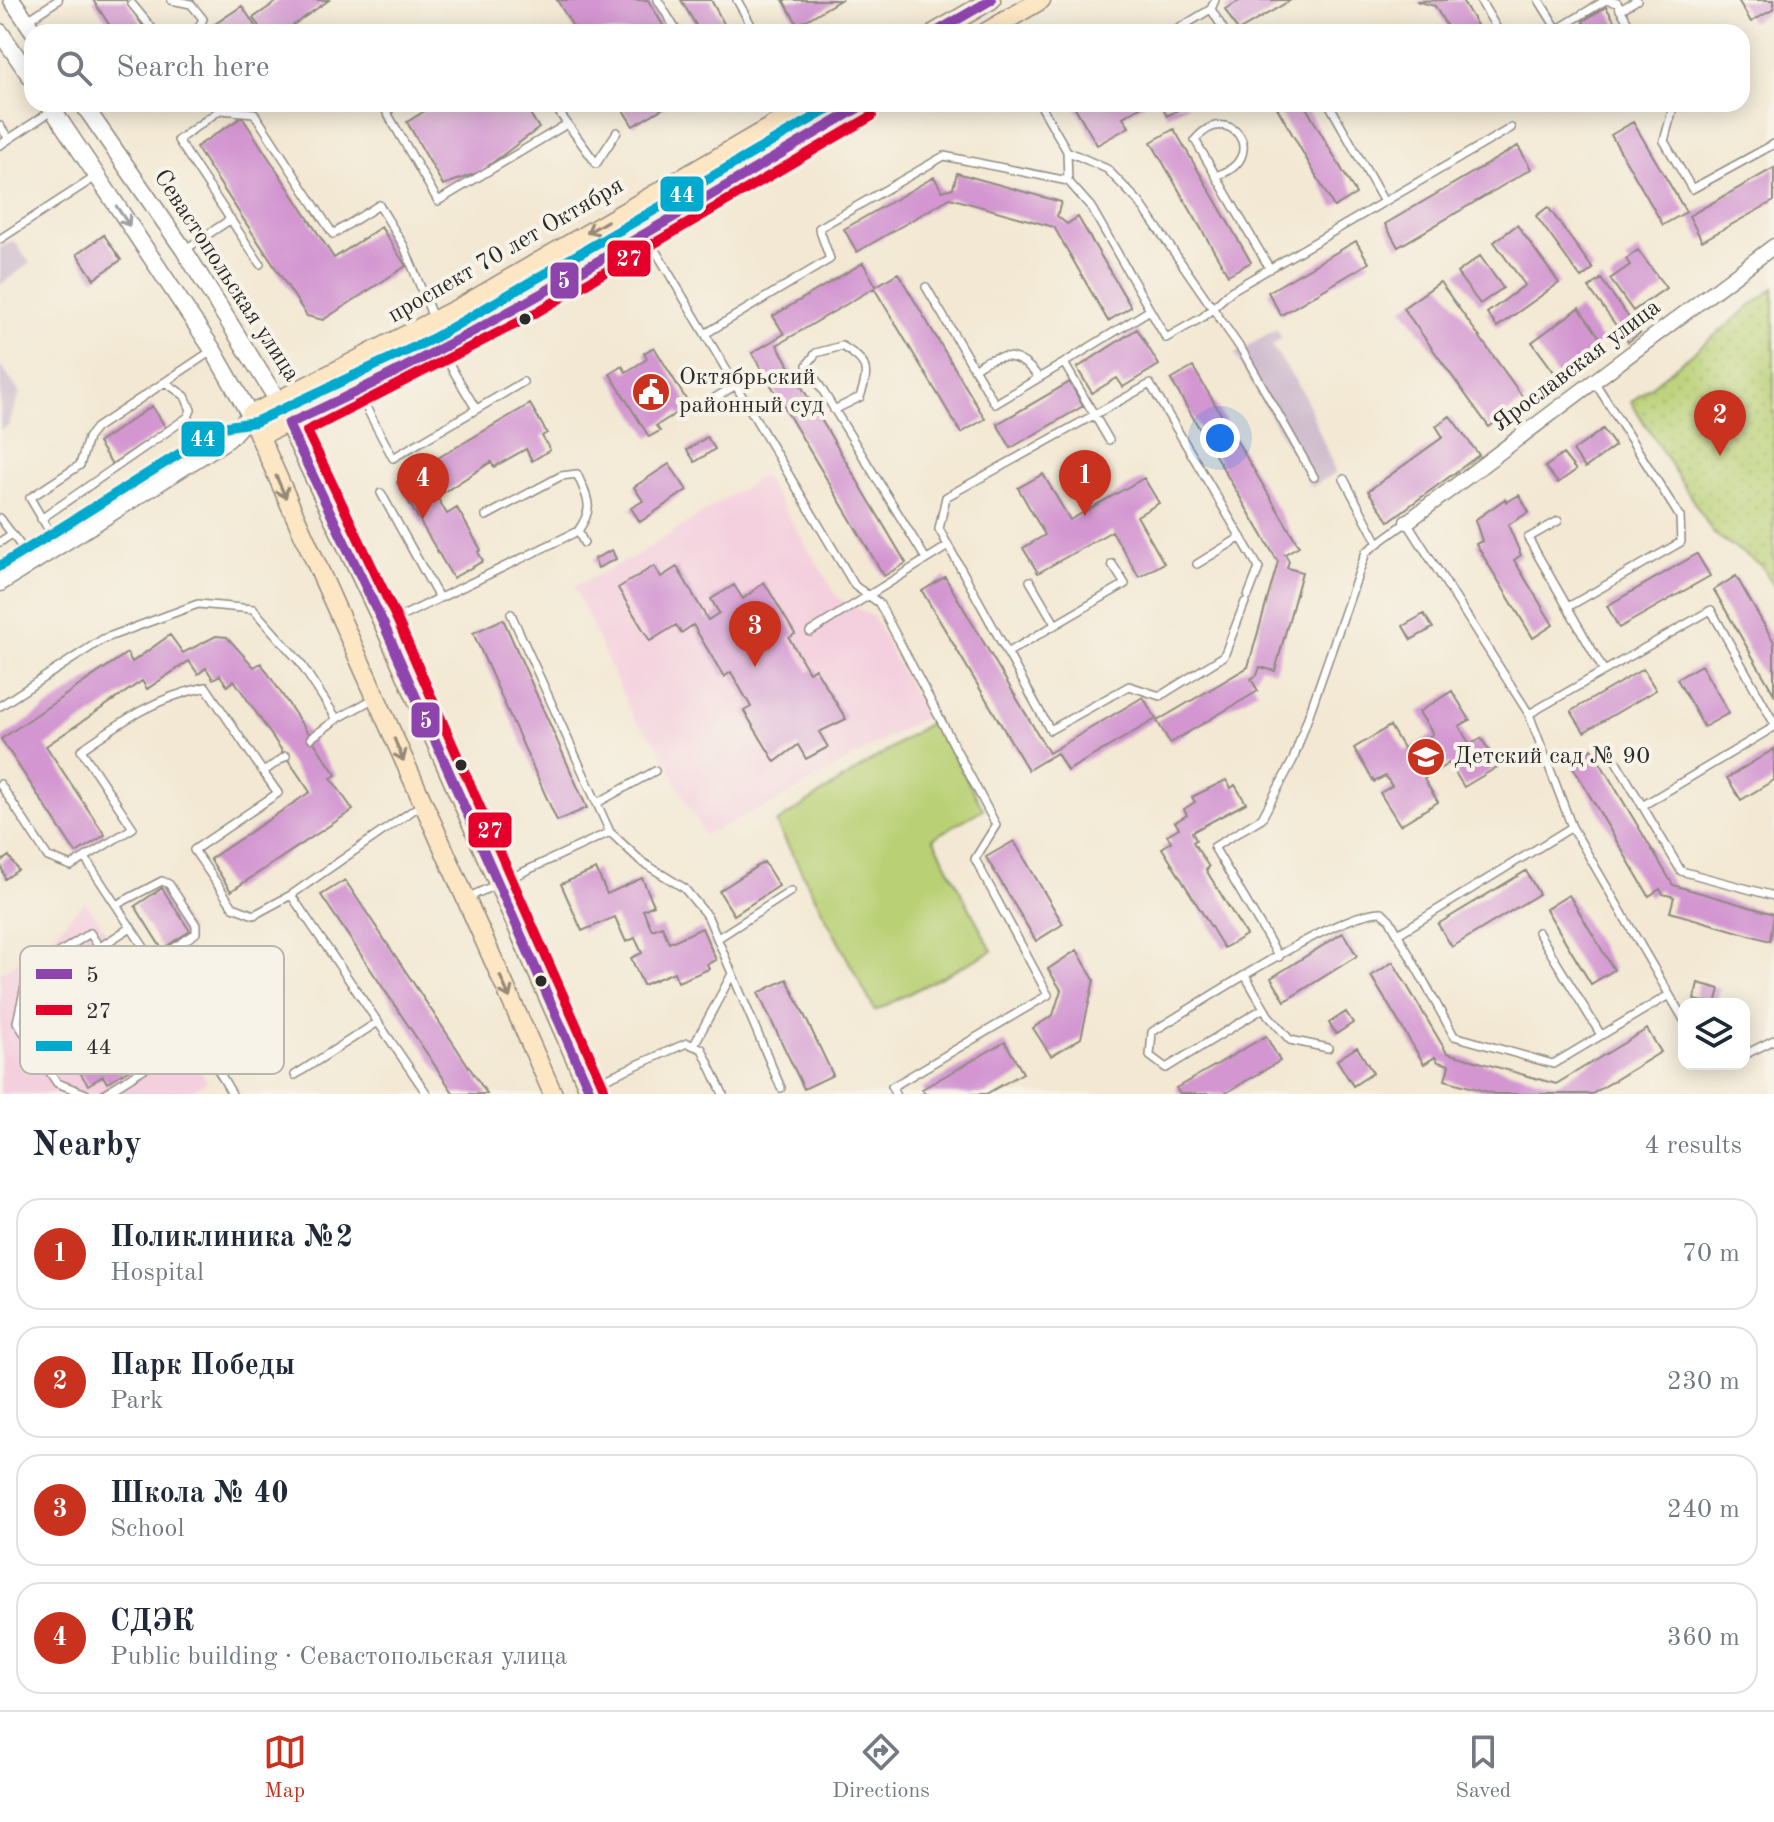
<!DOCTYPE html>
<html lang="en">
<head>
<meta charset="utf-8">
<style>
	:root { --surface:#fff; --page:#f6f6f7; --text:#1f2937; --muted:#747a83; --line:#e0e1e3; --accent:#c8321e }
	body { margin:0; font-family:"Old Standard TT",serif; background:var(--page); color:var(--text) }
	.controls { position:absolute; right:24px; bottom:24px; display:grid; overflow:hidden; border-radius:16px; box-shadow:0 4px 20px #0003 }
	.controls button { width:72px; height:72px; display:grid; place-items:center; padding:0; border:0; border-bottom:2px solid var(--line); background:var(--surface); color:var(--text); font:40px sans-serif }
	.you { position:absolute; left:1220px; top:438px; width:28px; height:28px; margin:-20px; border:6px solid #fff; border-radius:50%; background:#1a73e8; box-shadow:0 0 0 12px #1a73e833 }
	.badge { display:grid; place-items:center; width:52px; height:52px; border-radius:50%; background:var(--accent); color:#fff; font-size:26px; font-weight:700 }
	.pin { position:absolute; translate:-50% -66px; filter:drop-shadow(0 2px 4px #0008) }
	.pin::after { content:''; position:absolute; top:42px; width:28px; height:24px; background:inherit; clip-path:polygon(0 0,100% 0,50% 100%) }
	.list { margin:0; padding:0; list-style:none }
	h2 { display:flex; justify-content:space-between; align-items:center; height:104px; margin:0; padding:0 32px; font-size:34px }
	h2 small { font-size:26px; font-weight:400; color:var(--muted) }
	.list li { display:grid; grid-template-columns:52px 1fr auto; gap:24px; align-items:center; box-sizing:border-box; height:112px; margin:0 16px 16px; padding:0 16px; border:2px solid var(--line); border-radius:24px }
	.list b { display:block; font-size:30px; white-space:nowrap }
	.list p { margin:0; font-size:26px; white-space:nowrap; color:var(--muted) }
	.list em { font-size:26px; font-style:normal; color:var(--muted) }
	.icon { flex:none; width:44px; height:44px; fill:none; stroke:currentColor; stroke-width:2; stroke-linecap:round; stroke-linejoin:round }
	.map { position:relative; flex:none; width:1774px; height:1094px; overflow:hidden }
	.search { position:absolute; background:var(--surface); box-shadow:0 4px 20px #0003; left:24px; right:24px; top:24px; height:88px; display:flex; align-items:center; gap:20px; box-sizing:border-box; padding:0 28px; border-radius:24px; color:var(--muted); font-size:30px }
	.sheet { height:616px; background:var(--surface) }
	nav { display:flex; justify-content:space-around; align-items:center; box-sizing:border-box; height:112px; border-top:2px solid var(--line); background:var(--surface); font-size:22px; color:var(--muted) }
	nav a { display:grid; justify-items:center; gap:4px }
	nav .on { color:var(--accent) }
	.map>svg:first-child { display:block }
</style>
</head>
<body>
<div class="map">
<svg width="1774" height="1094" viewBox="0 0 1774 1094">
	<defs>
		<pattern id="park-dots" width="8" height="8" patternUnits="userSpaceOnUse" patternTransform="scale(2)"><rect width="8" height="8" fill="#b9d075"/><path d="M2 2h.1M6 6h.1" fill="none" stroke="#9fb365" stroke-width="1.8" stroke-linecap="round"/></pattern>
	</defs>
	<rect width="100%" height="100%" fill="#f7f3e8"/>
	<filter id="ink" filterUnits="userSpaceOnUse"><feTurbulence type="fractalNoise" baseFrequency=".0125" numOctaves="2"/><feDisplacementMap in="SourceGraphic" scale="16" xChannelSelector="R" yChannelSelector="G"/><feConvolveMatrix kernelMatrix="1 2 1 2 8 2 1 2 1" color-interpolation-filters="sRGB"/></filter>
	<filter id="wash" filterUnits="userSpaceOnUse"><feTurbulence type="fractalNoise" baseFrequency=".006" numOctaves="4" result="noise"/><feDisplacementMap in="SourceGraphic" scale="32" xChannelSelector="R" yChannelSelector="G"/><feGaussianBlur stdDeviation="1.8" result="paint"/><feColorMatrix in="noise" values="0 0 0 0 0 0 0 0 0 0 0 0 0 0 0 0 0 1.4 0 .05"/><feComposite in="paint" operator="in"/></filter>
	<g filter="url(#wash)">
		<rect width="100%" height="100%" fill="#f3e8d3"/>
		<path fill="#f4cfde" d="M763,475L838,598L873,617L925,716L776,802L704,835L653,738L634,719L574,586L631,559Z
			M85,901L207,1081L187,1094H0V972L45,944Z"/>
		<path fill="#d0bdce" d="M14,241L30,263L0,285V247Z
			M1276,329L1282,338L1272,346L1304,394L1336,473L1311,487L1235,354Z
			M0,365L20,393L8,426L0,430Z"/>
		<path fill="url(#park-dots)" stroke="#727e50" stroke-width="2" d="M1774,288V586L1762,566L1714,534L1631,402Z"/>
		<path fill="#b9d075" stroke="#727e50" stroke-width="2" d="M934,720L983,809L933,838L992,951L875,1011L776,823Z"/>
		<g id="blocks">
			<path fill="#d396d1" d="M93,0H126L147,32H114Z
				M279,0H329L283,32H263L253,18Z
				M557,0H648L667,32H576Z
				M681,0H711L728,31L700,32Z
				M783,0H840L798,25Z
				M1241,0H1291L1238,31L1225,9Z
				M1445,0H1462L1481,32H1450L1435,6L1416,1Z
				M1738,0H1774V9L1751,22Z
				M242,6L258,30L203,32Z
				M1606,7L1621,32H1589L1583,21Z
				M436,104H524L539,128L480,172L443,185L407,122Z
				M619,104H670L633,126Z
				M1073,104H1145L1123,117L1129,127L1097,145Z
				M1160,104H1189L1167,116Z
				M1275,104H1304L1356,194L1334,207Z
				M242,117L334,258L381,227L406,266L323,320L307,316L196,147Z
				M1633,122L1686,212L1663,225L1611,135Z
				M1174,129L1251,262L1228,275L1151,142Z
				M1518,146L1531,169L1398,247L1385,224Z
				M1774,168V201L1702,241L1689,216Z
				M957,173L1061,202L1057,216L1067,224L1078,217L1131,307L1108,321L1054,227L950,198L857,252L844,229L934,177L942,191L953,188Z
				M1548,207L1593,269L1581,278L1536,216Z
				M1517,225L1559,283L1497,327L1487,313L1525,285L1494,242Z
				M104,235L121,260L94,279L77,254Z
				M1356,241L1369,263L1281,315L1268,292Z
				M1638,250L1666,288L1633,311L1610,279L1630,265L1626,259Z
				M1480,256L1503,288L1480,304L1457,273Z
				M863,263L876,286L898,273L985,419L961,433L874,288L777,345L906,563L884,576L752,353L784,334L773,316Z
				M1601,279L1640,333L1628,342L1589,288Z
				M1440,282L1525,400L1489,427L1403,308Z
				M1579,308L1603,342L1557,376L1532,342Z
				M1137,329L1159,365L1123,387L1117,378L1092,393L1077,368Z
				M654,347L692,409L681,416L678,412L656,426L660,431L649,437L610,374L622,366L626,372L647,359L644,353Z
				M1193,367L1299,546L1285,554L1289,561L1287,568L1302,572L1275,671L1260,667L1257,675L1251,679L1258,691L1170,743L1157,721L1248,667L1278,562L1171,380Z
				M1070,382L1083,406L1011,448L997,424Z
				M530,404L547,433L542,436L550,450L532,461L526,449L494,467L491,462L437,497L447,514L457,508L481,550L478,552L483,561L453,578L397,482Z
				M152,406L166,428L112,464L98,443Z
				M1450,416L1479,455L1389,521L1368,491L1443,437L1436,426Z
				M1603,429L1615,446L1585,468L1573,451Z
				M707,437L715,449L695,462L687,450Z
				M1563,454L1576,470L1558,483L1545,467Z
				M669,464L687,490L640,522L631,508L643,501L634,487Z
				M1043,474L1070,520L1144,478L1159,503L1137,516L1164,563L1139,577L1112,531L1038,573L1023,548L1045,535L1018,488Z
				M1519,495L1529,512L1508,525L1521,555L1514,560L1553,625L1533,638L1476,544L1482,541L1475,520L1505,499L1507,502Z
				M612,550L616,559L598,568L594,559Z
				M1697,554L1710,576L1619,628L1607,606Z
				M654,566L661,577L677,567L708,620L719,613L711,599L734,585L743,599L764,582L795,634L789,638L809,672L815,668L846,719L819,732L828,747L806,759L798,745L775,762L744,711L751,707L731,672L724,677L693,625L681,633L676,625L650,641L618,588Z
				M1736,576L1774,642V694L1714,590Z
				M945,577L1049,753L1143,697L1156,719L1067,771L1057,753L1028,770L922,591Z
				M1424,614L1433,628L1411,640L1403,626Z
				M503,619L587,808L557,821L473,633Z
				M170,635L183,653L216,636L227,637L254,667L261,663L336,775L331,778L353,810L231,891L210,859L310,792L234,680L227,686L220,675L213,679L206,668L198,674L189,661L147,689L142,681L46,746L105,835L76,853L1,739L127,653L132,662Z
				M1701,665L1729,713L1704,727L1677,679Z
				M1643,669L1656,690L1584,732L1571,711Z
				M1452,691L1470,720L1459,726L1470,745L1481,738L1499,766L1464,787L1449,763L1424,779L1438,802L1400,825L1380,793L1392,786L1385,776L1374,782L1354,748L1390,726L1405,751L1433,734L1419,712Z
				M1592,749L1673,885L1774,914L1770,941L1670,912L1674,897L1663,894L1660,889L1649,896L1570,762Z
				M1774,749V780L1741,800L1727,778Z
				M1226,780L1231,788L1235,785L1246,803L1192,832L1196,840L1193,842L1209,867L1206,870L1246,935L1224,948L1162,848L1171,842L1167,835L1179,828L1175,822L1187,815L1184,809L1195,802L1192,797Z
				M1014,841L1063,924L1036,941L986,857Z
				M9,856L18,870L5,879L0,862Z
				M764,862L779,886L734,915L719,891Z
				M596,869L607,894L642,878L654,905L643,910L652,930L662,926L669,943L702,928L716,960L707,964L709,969L678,982L674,972L643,985L631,958L642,953L635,938L626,942L615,917L582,931L561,884Z
				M1526,871L1539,894L1452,947L1438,924Z
				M345,880L487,1094H454L321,895Z
				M162,888L190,931L162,949L135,906Z
				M1569,895L1614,970L1591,984L1546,909Z
				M1343,933L1357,956L1285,1001L1271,978Z
				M1077,950L1094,980L1081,1038L1051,1056L1033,1028L1053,1015L1061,990L1048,969Z
				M88,954L147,1045L133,1054L139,1063L107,1083L103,1076L88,1085L72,1060L58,1069L33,1031L47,1022L26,990L38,983L35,978L69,956L74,963Z
				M1393,962L1447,1053L1556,1084L1647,1029L1661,1052L1592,1094H1495L1445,1080L1449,1065L1438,1062L1435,1057L1424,1064L1371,976Z
				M787,979L833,1075L804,1089L758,993Z
				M1698,983L1720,989L1716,1004L1694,1000Z
				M1346,1012L1353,1023L1336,1034L1329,1023Z
				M1266,1036L1280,1061L1224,1094H1180L1176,1088Z
				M1005,1042L1023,1073L986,1094H925L922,1089Z
				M1357,1047L1373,1073L1353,1086L1337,1060Z"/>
		</g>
	</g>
	<g filter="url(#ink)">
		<use href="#blocks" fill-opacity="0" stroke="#8f8a7f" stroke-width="2"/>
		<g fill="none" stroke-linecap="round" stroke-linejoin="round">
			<g stroke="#8f8a7f" stroke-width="10">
				<path id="service" d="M171,0L191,4L203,19L196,32
					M658,0L676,30
					M737,0L755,32
					M1480,0L1499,32
					M1539,0L1557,29
					M132,4L155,32
					M1211,9L1225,32
					M1620,10L1637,0
					M28,20L58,0
					M1173,32L1211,9L1215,0
					M1553,32L1606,0L1617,3L1633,32
					M398,104L386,111L438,201L567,124
					M553,104L593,159
					M1040,104L1067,151L1068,181
					M1329,104L1384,202
					M1674,104L1664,141L1692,189L1774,144
					M0,126L9,139
					M0,145L53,110
					M1067,151L1107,169L1140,203L1243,352L1314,477
					M596,164L617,132
					M1216,176C1272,158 1229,98 1195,140L1270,269
					M645,233L855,586L879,603L996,825L975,859L1048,995L892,1087L895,1094
					M0,239L97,176
					M186,249L231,219
					M260,264L178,140L220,110L254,113L333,234L379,205L404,246L433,318
					M926,287L995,404L1064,363
					M705,334L830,259L819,228L944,156L1068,181L1091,207L1166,338L1203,317L1231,291L1511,128
					M442,352L476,409
					M974,369C998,350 1021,353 1039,378
					M358,392L393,458L523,382
					M698,408L736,385
					M834,410L860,397C870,369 868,362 842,346L816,353L807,365L926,559
					M1109,440L1064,363L1150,310
					M1344,479L1378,543
					M381,493L439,598
					M0,518L33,562
					M41,519L188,417L191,410L185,396L165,382
					M1558,521L1528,538L1604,671
					M578,531L584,543
					M0,542L12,534
					M58,546L30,498L80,465L88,438L96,428L213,350
					M1197,564L1241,537
					M1030,581L1055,624
					M1245,602L1224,656L1160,696L1129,686L1050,730L939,529L946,497L1150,384L1259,568L1248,596
					M1568,607L1681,542L1680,517L1594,381
					M511,614L610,832L642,862L684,888L708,917L781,1088
					M386,624L578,531C595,507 588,499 577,474L561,476L486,516
					M810,632L948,546
					M1007,653L1125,584L1112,564
					M0,706L103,639L198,604L253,609L299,661L337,719L311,738
					M1529,714L1711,610L1774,723
					M337,719L373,699
					M1611,753L1681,871L1774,896
					M263,772L278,793L194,850L233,907L254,915L291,895L422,804
					M0,784L48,857L71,866L133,828L81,750C124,720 154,698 206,687L263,772L286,756
					M599,802L655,771
					M1642,806L1774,727
					M85,858L170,987L232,1094
					M291,895L427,1094
					M467,898L610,832
					M116,905L162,881L169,884L196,925V933L154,962
					M1538,932L1601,1035
					M1398,934L1572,827
					M718,938L791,891
					M100,947L131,927
					M1279,957L1214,847L1262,818L1293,760L1366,552L1407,522L1529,714L1572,827L1684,1020
					M1246,977L1268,1015L1290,1040L1328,1048
					M1264,1008L1166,1068L1150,1056L1152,1032C1196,1006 1340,910 1382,912L1390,920L1454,1036L1553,1064L1669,995
					M694,1045L732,974
					M1744,1055L1774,1040
					M295,1075L378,1022
					M589,1086L687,1043L702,1049L723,1094
					M86,1094L57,1083L17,1022L28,973L90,933L167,1054L104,1094"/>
			</g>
			<g stroke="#8f8a7f" stroke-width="17">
				<path id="minor" d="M1407,522L1774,246"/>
			</g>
			<g stroke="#8f8a7f" stroke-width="19">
				<path id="tertiary" d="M12,0L34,32
					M0,32L32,79
					M83,104L184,250L278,401
					M0,583L228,439L250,415L213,350L49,104"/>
			</g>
			<g stroke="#8f8a7f" stroke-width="21">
				<path id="secondary" d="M936,32L991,0
					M986,32L1041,0
					M278,401L384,625L591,1094
					M259,436L441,350L865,104
					M553,1094L250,415L466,304L810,104"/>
			</g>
			<use href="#service" stroke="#fff" stroke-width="7"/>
			<use href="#minor" stroke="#fff" stroke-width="14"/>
			<use href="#tertiary" stroke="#fff" stroke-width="16"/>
			<use href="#secondary" stroke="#fce6c4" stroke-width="18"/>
			<g stroke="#f7f3e8" stroke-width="16">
				<path id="bus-1" d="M936,32L991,0
					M591,1094L384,625L288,424C488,333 675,215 865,104"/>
			</g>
			<g stroke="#f7f3e8" stroke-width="16">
				<path id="bus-2" d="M604,1088L397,619L307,431L525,319L872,116"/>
			</g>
			<g stroke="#f7f3e8" stroke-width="16">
				<path id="bus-3" d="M0,566L222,427L255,422L434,338L837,104"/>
			</g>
			<use href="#bus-1" stroke="#8e44ad" stroke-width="10"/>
			<use href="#bus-2" stroke="#e4002b" stroke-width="10"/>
			<use href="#bus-3" stroke="#00a9ce" stroke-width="10"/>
		</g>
		<defs><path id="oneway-shaft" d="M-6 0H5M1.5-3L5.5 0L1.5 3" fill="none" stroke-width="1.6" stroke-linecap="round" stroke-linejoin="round" transform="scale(2)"/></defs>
		<use stroke="#a0a0a0" href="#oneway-shaft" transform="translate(123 216) rotate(56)"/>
		<g stroke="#948878">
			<use href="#oneway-shaft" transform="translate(597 227) rotate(149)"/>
			<use href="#oneway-shaft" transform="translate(281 487) rotate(66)"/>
			<use href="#oneway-shaft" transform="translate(399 750) rotate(67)"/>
			<use href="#oneway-shaft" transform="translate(505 987) rotate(66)"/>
		</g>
	</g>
	<defs>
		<g id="civic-disc" transform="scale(2)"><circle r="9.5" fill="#c8321e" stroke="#f7f3e8"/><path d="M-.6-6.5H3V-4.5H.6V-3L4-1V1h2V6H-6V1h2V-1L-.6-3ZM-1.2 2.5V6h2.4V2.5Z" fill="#fff"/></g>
		<g id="school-disc" transform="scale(2)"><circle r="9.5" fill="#c8321e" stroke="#f7f3e8"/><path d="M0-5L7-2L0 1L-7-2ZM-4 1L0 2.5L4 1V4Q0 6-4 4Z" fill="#fff"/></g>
	</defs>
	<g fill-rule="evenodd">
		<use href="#civic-disc" x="651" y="392"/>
		<use href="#school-disc" x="1426" y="757"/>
	</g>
	<g fill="#2b2b2b" stroke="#f7f3e8" stroke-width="3">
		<circle cx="525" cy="319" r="7"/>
		<circle cx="461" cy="765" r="7"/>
		<circle cx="541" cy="981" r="7"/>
	</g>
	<g text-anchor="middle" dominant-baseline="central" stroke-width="8" stroke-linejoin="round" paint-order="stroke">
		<g font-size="24" fill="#2b2b2b" stroke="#f7f3e8">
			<text transform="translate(506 251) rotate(-30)">проспект 70 лет Октября</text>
			<text transform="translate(226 276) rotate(57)">Севастопольская улица</text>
			<text transform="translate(1577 366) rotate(-37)">Ярославская улица</text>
		</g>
		<g font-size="24" fill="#2b2b2b" stroke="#f7f3e8" text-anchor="start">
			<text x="679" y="378">Октябрьский<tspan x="679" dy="28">районный суд</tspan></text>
			<text x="1454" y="757">Детский сад № 90</text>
		</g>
	</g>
	<rect x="20" y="946" width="264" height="128" rx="12" fill="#f7f3e8" stroke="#bab7af" stroke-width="2"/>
	<rect x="36" y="969" width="36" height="10" fill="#8e44ad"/>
	<rect x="36" y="1005" width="36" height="10" fill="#e4002b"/>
	<rect x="36" y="1041" width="36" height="10" fill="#00a9ce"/>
	<g font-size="22" fill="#2b2b2b">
		<text x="86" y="982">5</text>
		<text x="86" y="1018">27</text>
		<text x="86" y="1054">44</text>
	</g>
	<g stroke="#f7f3e8" stroke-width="3">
		<rect x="659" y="175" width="46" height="38" rx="8" fill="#00a9ce"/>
		<rect x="606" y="239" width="46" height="39" rx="8" fill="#e4002b"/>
		<rect x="549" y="261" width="31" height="39" rx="8" fill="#8e44ad"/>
		<rect x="180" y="420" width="46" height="38" rx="8" fill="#00a9ce"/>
		<rect x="410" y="701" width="31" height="38" rx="8" fill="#8e44ad"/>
		<rect x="467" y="811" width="46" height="38" rx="8" fill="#e4002b"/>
	</g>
	<g font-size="22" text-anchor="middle" font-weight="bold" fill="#fff">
		<text x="682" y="202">44</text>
		<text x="629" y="266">27</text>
		<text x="564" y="288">5</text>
		<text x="203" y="446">44</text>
		<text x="426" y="728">5</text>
		<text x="490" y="838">27</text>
	</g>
</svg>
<div class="controls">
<button><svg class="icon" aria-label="layers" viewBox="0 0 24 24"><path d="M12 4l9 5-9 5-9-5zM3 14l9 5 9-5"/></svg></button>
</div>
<div class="you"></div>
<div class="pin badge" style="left:1085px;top:516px">1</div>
<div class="pin badge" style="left:1720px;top:456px">2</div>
<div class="pin badge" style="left:755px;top:667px">3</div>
<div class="pin badge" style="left:423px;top:519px">4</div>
<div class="search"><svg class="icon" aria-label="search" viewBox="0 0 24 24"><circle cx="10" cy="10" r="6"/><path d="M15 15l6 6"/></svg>Search here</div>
</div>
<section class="sheet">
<h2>Nearby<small>4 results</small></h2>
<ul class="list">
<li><span class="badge">1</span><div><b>Поликлиника №2</b><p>Hospital</p></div><em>70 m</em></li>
<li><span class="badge">2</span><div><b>Парк Победы</b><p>Park</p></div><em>230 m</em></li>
<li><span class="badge">3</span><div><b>Школа № 40</b><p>School</p></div><em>240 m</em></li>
<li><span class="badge">4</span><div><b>СДЭК</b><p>Public building · Севастопольская улица</p></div><em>360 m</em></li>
</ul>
</section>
<nav>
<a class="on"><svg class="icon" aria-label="map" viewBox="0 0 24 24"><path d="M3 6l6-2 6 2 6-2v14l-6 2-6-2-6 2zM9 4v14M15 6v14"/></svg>Map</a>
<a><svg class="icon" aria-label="directions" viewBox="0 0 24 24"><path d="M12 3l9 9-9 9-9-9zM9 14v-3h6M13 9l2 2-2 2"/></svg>Directions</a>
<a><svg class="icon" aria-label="saved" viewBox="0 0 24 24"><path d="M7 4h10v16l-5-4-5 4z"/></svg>Saved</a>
</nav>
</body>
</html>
